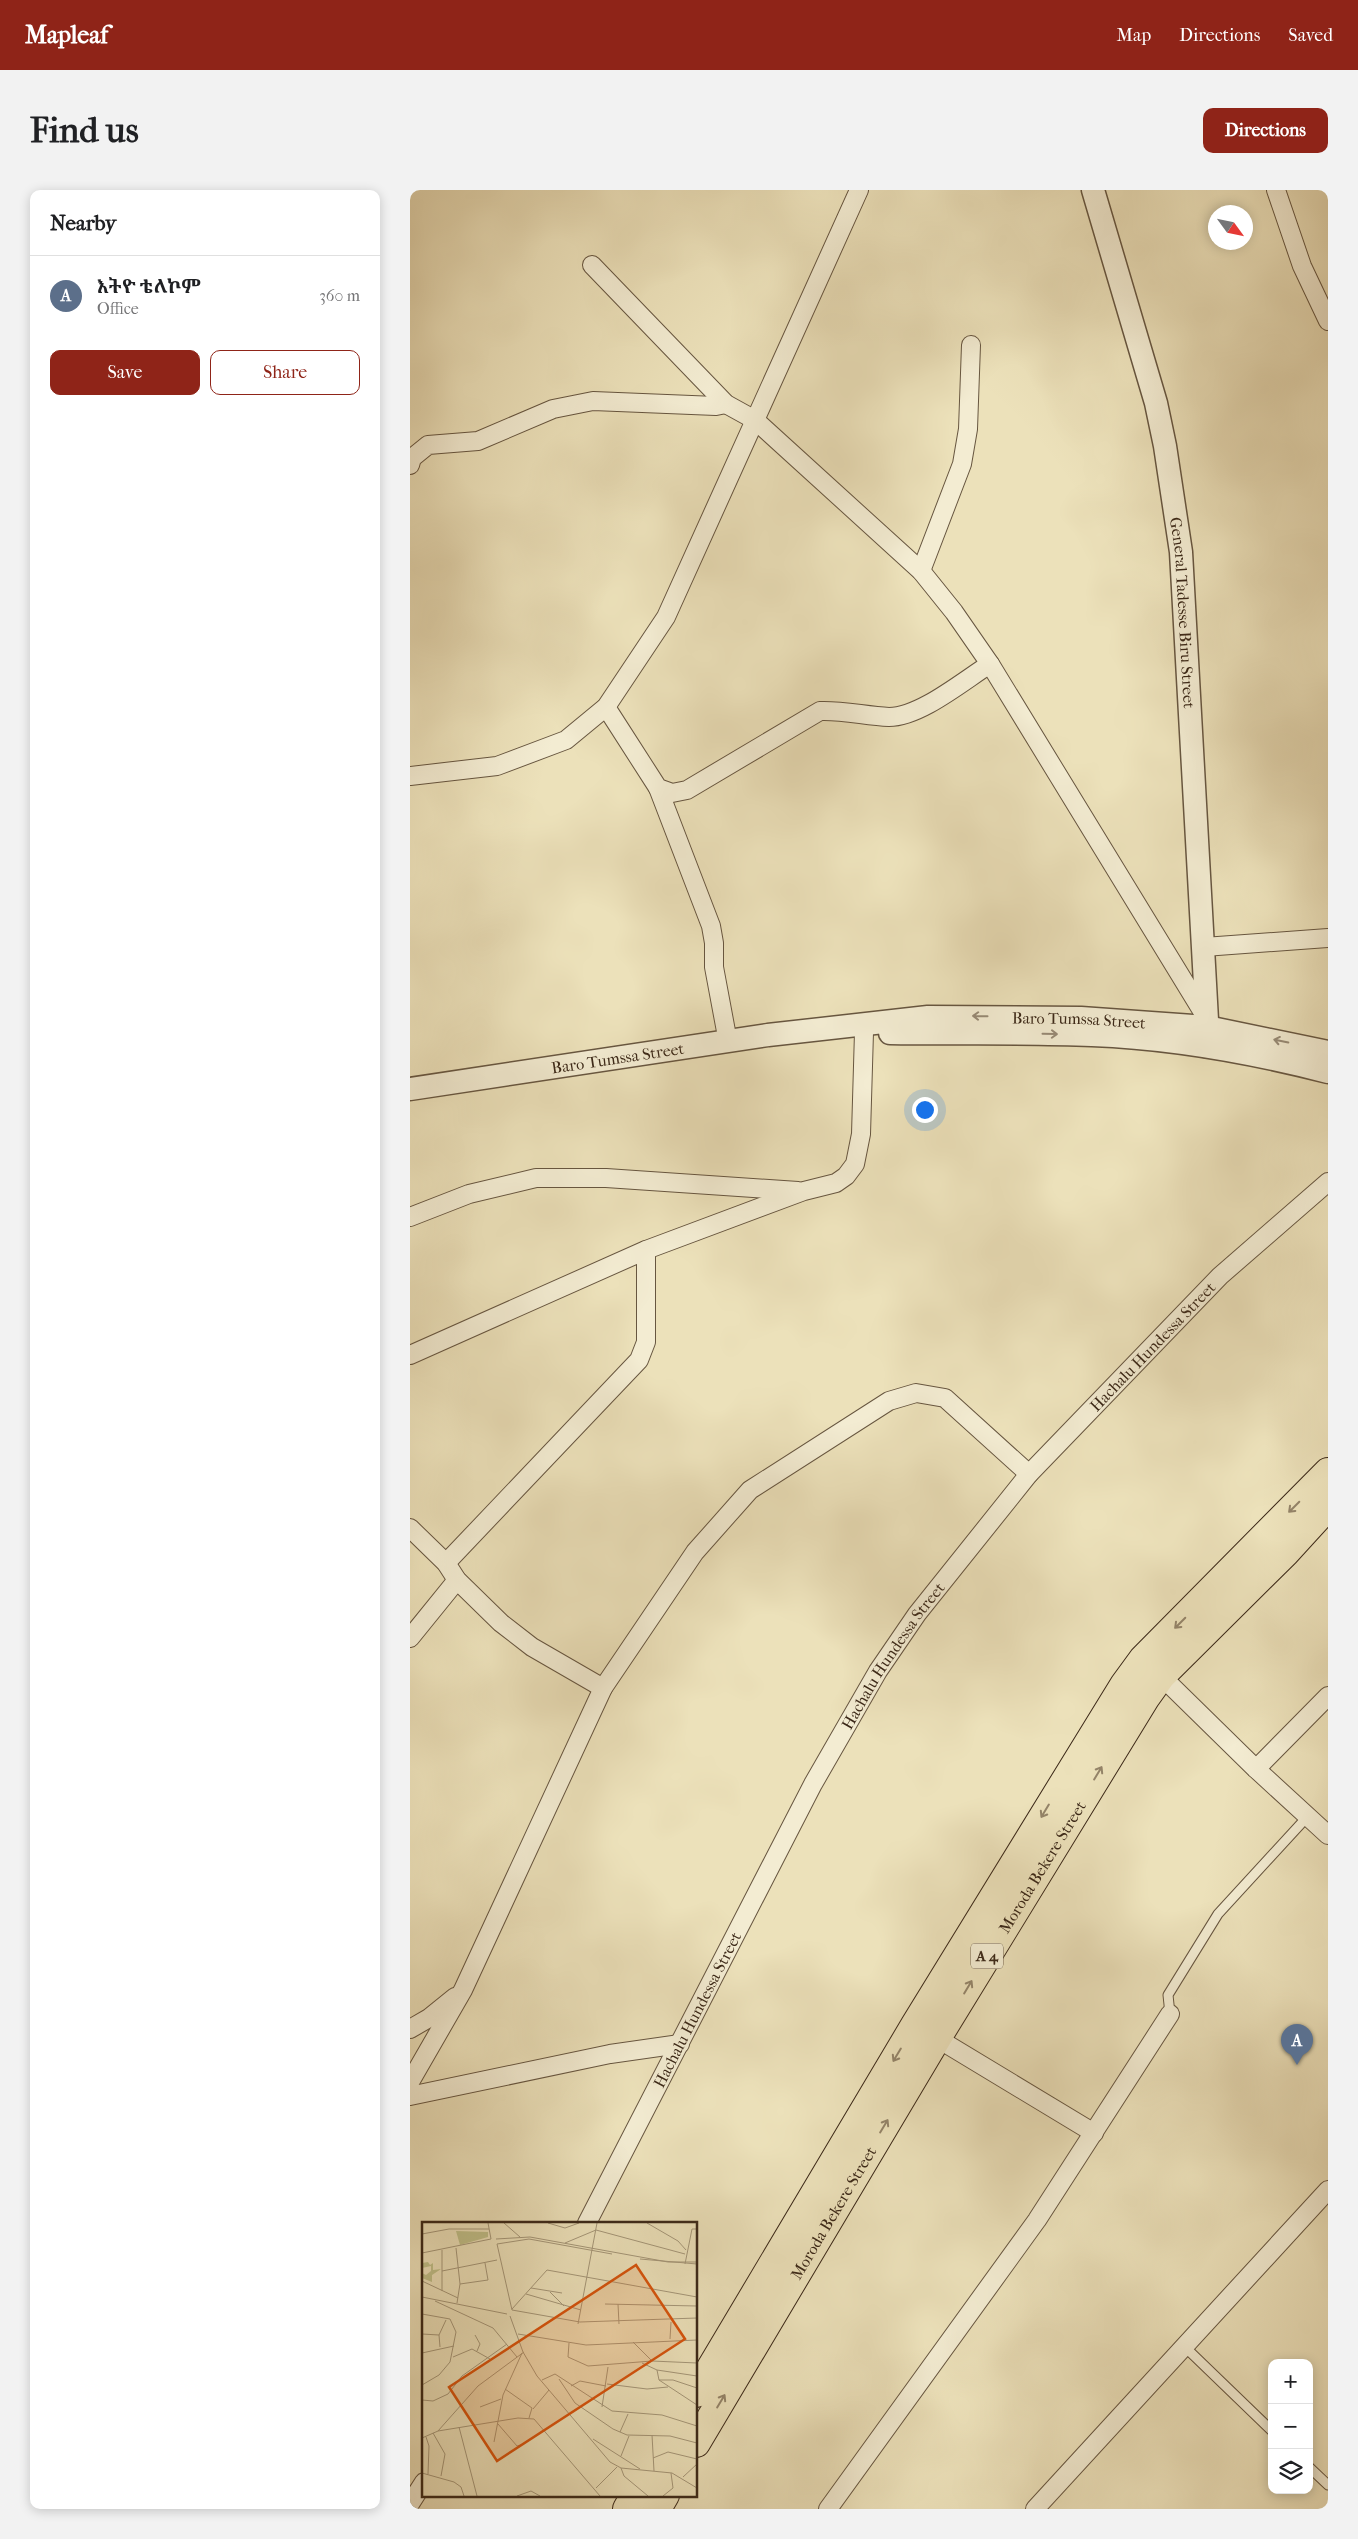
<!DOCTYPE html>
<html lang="en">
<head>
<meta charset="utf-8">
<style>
	:root { --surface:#fff; --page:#f2f2f2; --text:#202124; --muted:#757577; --line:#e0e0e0; --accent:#8f2418 }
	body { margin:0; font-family:"IM FELL French Canon","Noto Serif Ethiopic",serif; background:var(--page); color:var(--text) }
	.controls { position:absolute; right:15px; bottom:15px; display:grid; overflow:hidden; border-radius:10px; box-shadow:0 2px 12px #0003 }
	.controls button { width:45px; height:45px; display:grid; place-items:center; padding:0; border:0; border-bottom:1px solid var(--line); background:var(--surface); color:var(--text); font:25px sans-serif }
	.compass { position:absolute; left:798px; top:15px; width:45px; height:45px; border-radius:50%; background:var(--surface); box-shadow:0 2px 12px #0003; rotate:123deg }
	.you { position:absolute; left:514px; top:919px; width:18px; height:18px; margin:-12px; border:4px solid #fff; border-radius:50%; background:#1a73e8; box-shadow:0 0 0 8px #1a73e833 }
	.badge { display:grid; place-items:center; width:32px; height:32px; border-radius:50%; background:var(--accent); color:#fff; font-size:16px; font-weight:700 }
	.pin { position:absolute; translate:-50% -41px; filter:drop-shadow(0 1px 2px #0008) }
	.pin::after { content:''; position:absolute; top:26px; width:18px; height:15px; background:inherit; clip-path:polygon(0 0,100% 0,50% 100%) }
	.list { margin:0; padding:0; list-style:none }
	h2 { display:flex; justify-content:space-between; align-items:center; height:65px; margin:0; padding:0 20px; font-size:21px }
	h2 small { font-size:16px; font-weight:400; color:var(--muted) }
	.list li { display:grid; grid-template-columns:32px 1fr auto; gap:15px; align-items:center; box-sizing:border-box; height:80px; padding:0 20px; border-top:1px solid var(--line) }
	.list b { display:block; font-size:19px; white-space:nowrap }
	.list p { margin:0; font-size:16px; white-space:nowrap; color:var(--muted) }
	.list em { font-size:16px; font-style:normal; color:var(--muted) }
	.actions { display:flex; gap:10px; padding:15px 20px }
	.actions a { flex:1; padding:11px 0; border:1px solid var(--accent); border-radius:10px; text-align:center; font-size:18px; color:var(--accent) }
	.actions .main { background:var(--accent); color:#fff }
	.icon { flex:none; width:28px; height:28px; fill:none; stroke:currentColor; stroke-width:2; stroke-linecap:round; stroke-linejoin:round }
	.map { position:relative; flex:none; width:918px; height:2319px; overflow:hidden; border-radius:10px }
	header { display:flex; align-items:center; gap:30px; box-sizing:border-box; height:70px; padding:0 25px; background:var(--accent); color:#fff }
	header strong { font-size:24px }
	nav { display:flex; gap:28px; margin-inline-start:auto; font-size:18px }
	.intro { display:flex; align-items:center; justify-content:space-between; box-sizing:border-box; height:120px; padding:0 30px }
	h1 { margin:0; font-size:35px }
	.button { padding:12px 22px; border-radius:10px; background:var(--accent); color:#fff; font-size:18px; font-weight:700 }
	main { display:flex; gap:30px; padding:0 30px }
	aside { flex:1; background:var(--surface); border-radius:10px; box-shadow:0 2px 12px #0003 }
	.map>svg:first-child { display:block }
</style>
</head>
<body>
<header>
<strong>Mapleaf</strong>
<nav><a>Map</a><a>Directions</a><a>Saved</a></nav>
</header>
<div class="intro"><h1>Find us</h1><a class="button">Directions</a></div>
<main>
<aside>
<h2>Nearby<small></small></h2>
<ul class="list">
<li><span class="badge" style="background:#5c6f8a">A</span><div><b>እትዮ ቴለኮም</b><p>Office</p></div><em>360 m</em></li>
</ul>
<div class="actions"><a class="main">Save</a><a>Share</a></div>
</aside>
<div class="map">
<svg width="918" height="2319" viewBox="0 0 918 2319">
	<rect width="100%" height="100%" fill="#ece1ba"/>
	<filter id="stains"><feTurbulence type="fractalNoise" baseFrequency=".004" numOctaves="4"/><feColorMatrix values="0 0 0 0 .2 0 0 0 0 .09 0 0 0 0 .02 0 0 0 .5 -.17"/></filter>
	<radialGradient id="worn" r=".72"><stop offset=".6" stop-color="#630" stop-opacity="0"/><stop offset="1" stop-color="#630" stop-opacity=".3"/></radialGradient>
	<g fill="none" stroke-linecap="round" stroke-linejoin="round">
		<g stroke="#675640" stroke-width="11">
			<path id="service" d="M760,1824L758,1805L808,1724L898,1626
				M775,2157L862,2241
				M899,2277L918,2295"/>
		</g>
		<g stroke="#675640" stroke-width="20">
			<g id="minor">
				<path d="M866,0L892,76L918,131"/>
				<path d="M182,75L316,214L345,230L511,381L544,422L580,474L797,829"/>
				<path d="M0,275L2,268L18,255L68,251L143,219L183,211L306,216L316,214"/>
				<path d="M511,381L552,274L558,239L561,155"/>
				<path d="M196,517L248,598L262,603L277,600L410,521C433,520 456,526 479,527C510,527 553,491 580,474"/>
				<path d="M0,586L87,576L156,550L196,517L256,427L449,0"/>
				<path d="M248,598L301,736L304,753V777L318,852"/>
				<path d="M794,757L918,748"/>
				<path d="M0,1027L59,1004L126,988H196L388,1001"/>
				<path d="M0,1165L236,1060L394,1001L426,993L436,986L445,974L451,944L454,842"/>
				<path d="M0,1338L36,1373L47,1390L91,1433L122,1457L193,1498"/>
				<path d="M36,1373L229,1170L236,1152V1060"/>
				<path d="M0,1448L47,1390"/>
				<path d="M745,1480L846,1579L918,1645"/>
				<path d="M846,1579L918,1506"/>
				<path d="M0,1839L19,1828L45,1807"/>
				<path d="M520,1844L684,1943"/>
				<path d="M0,1892L53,1800L193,1498L285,1362L340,1300L479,1211L506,1203L535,1208L619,1284"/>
				<path d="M0,1906L200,1864L270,1854"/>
				<path id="s1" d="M177,2033L403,1594L468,1481L507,1424L619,1284L810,1086L918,992"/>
				<path d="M0,2314L14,2292"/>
				<path d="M418,2319L627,2030L760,1824"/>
				<path d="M625,2319L918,2000"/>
			</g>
		</g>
		<g stroke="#675640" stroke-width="25">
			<g id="tertiary">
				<path id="s2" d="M683,0L746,213L755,256L771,362L797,830L796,856"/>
				<path d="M480,843C547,844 614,842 682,845C762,848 840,862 918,882"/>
				<path id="s3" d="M0,899L358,845L518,827L671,828L797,837L918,862"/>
			</g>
		</g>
		<g stroke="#3b2818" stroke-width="30">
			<g id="trunk">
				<path d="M286,2203L505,1835L714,1495L733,1469L918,1282"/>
				<path id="s4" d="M286,2253L527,1848L736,1507L751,1486L875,1363L918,1316"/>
				<path d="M217,2319L225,2305"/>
				<path d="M247,2319L255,2305"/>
			</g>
		</g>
		<use href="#service" stroke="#f3ecd2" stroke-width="9"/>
		<use href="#minor" stroke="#f3ecd2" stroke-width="18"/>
		<use href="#tertiary" stroke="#f3ecd2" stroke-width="22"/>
		<use href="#trunk" stroke="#ece1ba" stroke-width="28"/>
	</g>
	<defs><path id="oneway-shaft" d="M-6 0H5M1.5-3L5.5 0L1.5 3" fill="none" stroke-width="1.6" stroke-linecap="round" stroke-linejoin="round" transform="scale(1.25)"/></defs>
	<g stroke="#978a75">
		<use href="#oneway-shaft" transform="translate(570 826) rotate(-179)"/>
		<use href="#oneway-shaft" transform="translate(640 844) rotate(1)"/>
		<use href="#oneway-shaft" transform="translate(871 851) rotate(-168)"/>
	</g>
	<g stroke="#948469">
		<use href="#oneway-shaft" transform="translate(884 1317) rotate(135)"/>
		<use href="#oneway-shaft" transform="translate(770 1433) rotate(135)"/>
		<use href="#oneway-shaft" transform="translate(688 1583) rotate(-59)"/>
		<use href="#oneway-shaft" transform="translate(635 1621) rotate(121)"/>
		<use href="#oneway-shaft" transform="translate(558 1797) rotate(-59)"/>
		<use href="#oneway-shaft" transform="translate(487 1865) rotate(121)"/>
		<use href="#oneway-shaft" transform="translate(474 1936) rotate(-59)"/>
		<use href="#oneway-shaft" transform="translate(311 2211) rotate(-59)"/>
	</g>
	<g text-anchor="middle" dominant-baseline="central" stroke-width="5" stroke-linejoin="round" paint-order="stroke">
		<rect fill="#f3ecd2" stroke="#726350" stroke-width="1" x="561" y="1753.5" width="32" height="25" rx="4"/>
		<g font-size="15" font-weight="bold" fill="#3b2818">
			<text x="577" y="1766">A 4</text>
		</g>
		<g font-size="16" fill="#3b2818" stroke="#f3ecd2">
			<text stroke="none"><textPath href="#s2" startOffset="434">General Tadesse Biru Street</textPath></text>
			<text stroke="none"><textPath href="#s3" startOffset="674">Baro Tumssa Street</textPath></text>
			<text stroke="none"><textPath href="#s3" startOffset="210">Baro Tumssa Street</textPath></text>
			<text stroke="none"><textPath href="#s1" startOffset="1050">Hachalu Hundessa Street</textPath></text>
			<text stroke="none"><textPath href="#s1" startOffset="645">Hachalu Hundessa Street</textPath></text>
			<text stroke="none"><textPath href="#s4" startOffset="672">Moroda Bekere Street</textPath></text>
			<text stroke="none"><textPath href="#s1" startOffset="240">Hachalu Hundessa Street</textPath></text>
			<text stroke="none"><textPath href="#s4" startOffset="268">Moroda Bekere Street</textPath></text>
		</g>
	</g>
	<g transform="translate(12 2032)">
		<rect width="275" height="275" fill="#ece1ba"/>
		<path d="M34,9L66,10V15L38,23ZM6,40L8,43L11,41V48L19,47L10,53V60L0,56V51L4,53L9,49V44L0,46V41Z" fill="#c0c08a"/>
		<path fill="none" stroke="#a59779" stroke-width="1" d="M66,1L69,17M82,1L98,15M126,1L143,6L157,1M225,1L256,19L264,28M0,12L27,7H67M74,17L108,15L246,40H275M143,21L174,8L263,32M75,22L107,17L190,32M75,22L90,88M34,26L38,62L35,81M20,28V69M0,31L69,17M218,37L275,42M263,42L270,7H275M20,49L75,38M0,59L36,76M38,62L66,58L63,41M109,66L140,71M128,70L142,84M104,72L159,88M0,75L85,92M13,79L71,106L95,135M183,82L275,84M196,82L197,102M90,87L125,48L275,75M90,88L158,100L275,96M0,92L28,97L34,110L28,140L17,153L0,163M88,94L101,130L115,154L188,240L199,246L250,251L275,266M156,102L175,1M0,112L17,113M96,112L164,123L275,118M53,113L58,122L55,129M248,117L249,100M211,120L230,139M147,121L146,135L166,144L230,139L275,141M18,125L17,113L24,98M0,131L32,124M31,135L50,127L68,137M220,141L235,148L275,154M235,148L237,158L275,183M137,157L153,181L191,207L205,213L248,214L275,221M120,158L133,152L190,189L240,193L275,204M237,158H251L275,166M185,162L225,167L246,165M149,164L158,159L184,164M83,167L110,186L107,196M0,178L11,179L26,172L40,154L85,122M58,185L79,177M180,185L186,145M111,187L127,168M76,202L95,224L102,222M37,205L55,274M16,209L96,196L112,197L178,274M198,210L206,192M11,211L23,232L19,254M230,213L232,249M4,215L7,224L6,252M0,216L16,209L56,164L102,130M171,217L218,247M72,220L81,173L100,131M199,234L207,214M231,236L246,230L275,237M199,246L202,254L226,274M0,251L32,260L39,265L42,274M261,255L275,242M174,266L195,245M95,274L109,269L118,274M241,274L251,266L249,251"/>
		<path fill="#d7540d" fill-opacity="0.15" stroke="#d7540d" stroke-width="2.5" d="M214,43L263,117L75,239L27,165Z"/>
		<rect width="275" height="275" fill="none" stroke="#3b2818" stroke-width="2.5"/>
	</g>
	<rect width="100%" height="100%" filter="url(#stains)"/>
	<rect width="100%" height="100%" fill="url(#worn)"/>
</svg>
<div class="controls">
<button>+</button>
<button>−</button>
<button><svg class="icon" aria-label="layers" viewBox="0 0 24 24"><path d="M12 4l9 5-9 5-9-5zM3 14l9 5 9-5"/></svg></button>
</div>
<svg class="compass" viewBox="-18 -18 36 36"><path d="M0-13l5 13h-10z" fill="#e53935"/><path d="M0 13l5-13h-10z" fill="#757577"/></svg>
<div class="you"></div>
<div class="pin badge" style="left:887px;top:1875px;background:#5c6f8a">A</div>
</div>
</main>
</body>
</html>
